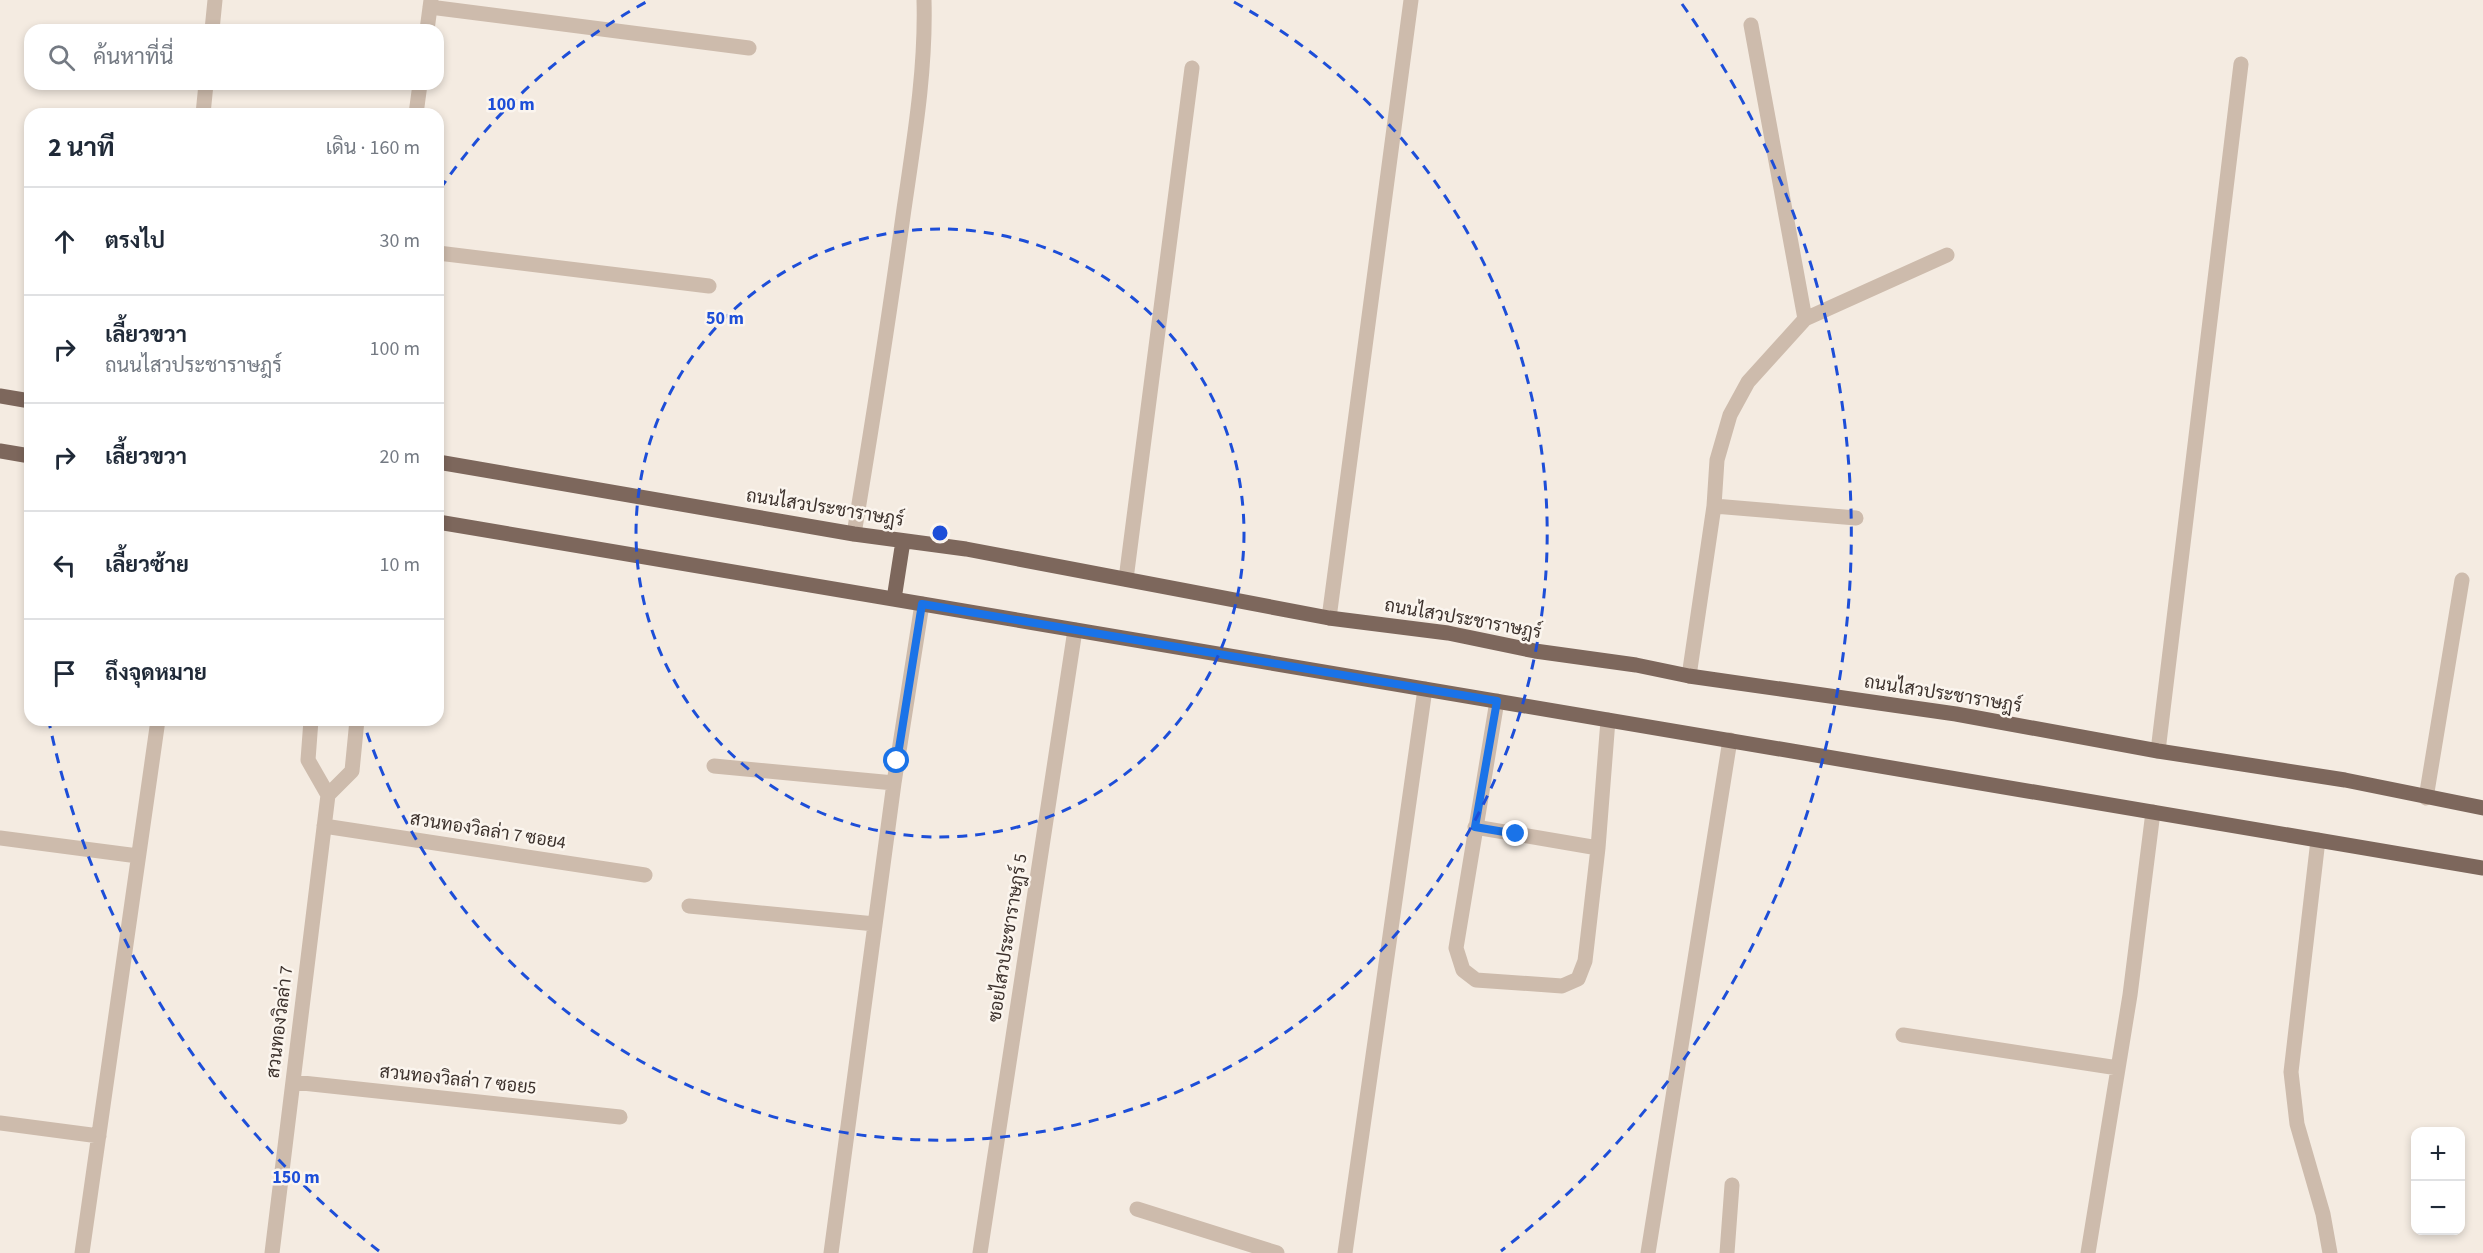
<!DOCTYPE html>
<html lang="th">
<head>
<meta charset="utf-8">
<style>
	:root { --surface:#fff; --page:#f2f2f3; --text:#1f2937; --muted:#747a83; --line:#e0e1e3 }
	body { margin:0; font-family:"Source Sans 3",Sarabun,sans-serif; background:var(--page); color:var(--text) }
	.controls { position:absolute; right:18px; bottom:18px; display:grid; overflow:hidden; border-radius:12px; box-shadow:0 3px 9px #0003 }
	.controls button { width:54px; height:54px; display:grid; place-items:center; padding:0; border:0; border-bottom:2px solid var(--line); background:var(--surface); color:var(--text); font:30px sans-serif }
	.stop { position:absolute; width:18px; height:18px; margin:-14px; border:4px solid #1a73e8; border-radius:50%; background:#fff }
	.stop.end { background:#1a73e8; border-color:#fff; box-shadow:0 2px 6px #0008 }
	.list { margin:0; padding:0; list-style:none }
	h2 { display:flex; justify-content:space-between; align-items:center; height:78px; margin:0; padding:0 24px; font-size:26px }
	h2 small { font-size:20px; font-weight:400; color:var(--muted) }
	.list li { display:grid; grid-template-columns:39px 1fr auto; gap:18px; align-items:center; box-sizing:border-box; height:108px; padding:0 24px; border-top:2px solid var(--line) }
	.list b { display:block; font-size:22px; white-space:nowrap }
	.list p { margin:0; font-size:20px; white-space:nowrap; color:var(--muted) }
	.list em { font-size:20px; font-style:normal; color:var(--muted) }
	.icon { flex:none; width:33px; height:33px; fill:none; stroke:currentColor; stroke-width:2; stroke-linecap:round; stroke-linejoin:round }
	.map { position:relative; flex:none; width:2483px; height:1253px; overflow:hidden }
	.search { position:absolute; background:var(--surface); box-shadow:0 3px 9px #0003; left:24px; top:24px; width:420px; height:66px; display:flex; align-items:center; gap:15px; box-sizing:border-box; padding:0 21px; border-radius:18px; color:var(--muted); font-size:22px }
	.panel { position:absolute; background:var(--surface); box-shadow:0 3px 9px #0003; left:24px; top:108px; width:420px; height:618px; border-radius:18px }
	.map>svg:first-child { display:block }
</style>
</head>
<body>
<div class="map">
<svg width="2483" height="1253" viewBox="0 0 2483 1253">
	<rect width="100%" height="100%" fill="#f4ebe1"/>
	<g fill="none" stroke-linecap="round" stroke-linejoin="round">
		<path stroke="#cdbbac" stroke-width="15" d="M430,7L749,48
			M1751,25L1805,319
			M212,30L215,0
			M427,30L431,0
			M203,114L206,84
			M416,114L420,84
			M438,253L709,286
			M1714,506L1856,518
			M854,534C872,426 889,318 904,209C914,140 926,70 924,0
			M1126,579L1192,68
			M1329,618L1411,0
			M1689,676L1714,506L1717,460L1730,415L1748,382L1805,319L1947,255
			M1497,701L1456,948L1463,970L1476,980L1562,986L1578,979L1585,961L1598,848L1608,720
			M2158,751L2241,64
			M714,766L894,783
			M328,795L352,771L357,720
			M2426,798L2462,580
			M324,826L645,875
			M1475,827L1598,848
			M0,838L138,856
			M2318,840L2291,1072L2297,1124L2323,1214L2330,1253
			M689,906L875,924
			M1903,1035L2118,1068
			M293,1082L620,1117
			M0,1123L99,1136
			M1137,1209L1277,1253
			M82,1253L158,720
			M272,1253L328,795L308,760L311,720
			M831,1253L894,783L922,604
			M980,1253L1075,630
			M1345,1253L1425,689
			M1648,1253L1730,740
			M1727,1253L1732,1185
			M2088,1253L2130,995L2153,812"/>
		<path stroke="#7d675c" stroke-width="15" d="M0,396L30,401
			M0,451L30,456
			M438,462L854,534L966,549L1329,618L1448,633L1535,651L1636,665L1689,676L1956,714L2158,751L2345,780L2483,808
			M438,522L2483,868
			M894,599L903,541"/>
	</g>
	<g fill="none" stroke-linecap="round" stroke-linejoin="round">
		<path stroke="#1a73e8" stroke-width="8" d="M897,761L922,604L1497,701L1475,827L1516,834"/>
	</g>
	<g fill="none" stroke="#1d4ed8" stroke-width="3" stroke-dasharray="10 8">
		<circle cx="940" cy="533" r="304"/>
		<path d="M440 189A607 607 0 0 1 646 2M1234 2A607 607 0 1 1 363 721"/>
		<path d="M379 1251A911 911 0 0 1 49 722M30 573A911 911 0 0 1 30 493M1682 4A911 911 0 0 1 1501 1251"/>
	</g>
	<g text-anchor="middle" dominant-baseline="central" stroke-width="5" stroke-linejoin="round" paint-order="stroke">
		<g font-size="18" fill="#3b302b" stroke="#fbf5ee">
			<text transform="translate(825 508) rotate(9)">ถนนไสวประชาราษฎร์</text>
			<text transform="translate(1463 619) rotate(10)">ถนนไสวประชาราษฎร์</text>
			<text transform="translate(1943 694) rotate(9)">ถนนไสวประชาราษฎร์</text>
			<text transform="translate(488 831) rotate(9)">สวนทองวิลล่า 7 ซอย4</text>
			<text transform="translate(1008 938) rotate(-81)">ซอยไสวประชาราษฎร์ 5</text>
			<text transform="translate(280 1022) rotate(-83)">สวนทองวิลล่า 7</text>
			<text transform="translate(458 1080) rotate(6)">สวนทองวิลล่า 7 ซอย5</text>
		</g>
	</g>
	<circle cx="940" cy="533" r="9" fill="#1d4ed8" stroke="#fbf5ee" stroke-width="3"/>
	<g font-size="18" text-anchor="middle" font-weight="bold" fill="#1d4ed8" stroke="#fbf5ee" stroke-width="5" stroke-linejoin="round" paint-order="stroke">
		<text x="511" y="110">100 m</text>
		<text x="725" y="324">50 m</text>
		<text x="296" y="1183">150 m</text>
	</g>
</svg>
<div class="controls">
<button>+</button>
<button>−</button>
</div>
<div class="stop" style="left:897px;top:761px"></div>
<div class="stop end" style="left:1516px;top:834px"></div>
<div class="search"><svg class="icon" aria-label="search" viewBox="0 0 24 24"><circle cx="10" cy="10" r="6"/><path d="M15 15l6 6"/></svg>ค้นหาที่นี่</div>
<section class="panel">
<h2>2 นาที<small>เดิน · 160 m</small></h2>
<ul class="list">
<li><svg class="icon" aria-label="ahead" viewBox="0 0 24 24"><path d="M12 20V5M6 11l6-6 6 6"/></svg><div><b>ตรงไป</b></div><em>30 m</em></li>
<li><svg class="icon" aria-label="right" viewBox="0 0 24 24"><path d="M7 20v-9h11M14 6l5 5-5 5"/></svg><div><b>เลี้ยวขวา</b><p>ถนนไสวประชาราษฎร์</p></div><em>100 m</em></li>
<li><svg class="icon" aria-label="right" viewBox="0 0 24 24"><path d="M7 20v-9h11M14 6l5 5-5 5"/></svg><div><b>เลี้ยวขวา</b></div><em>20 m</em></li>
<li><svg class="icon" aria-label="left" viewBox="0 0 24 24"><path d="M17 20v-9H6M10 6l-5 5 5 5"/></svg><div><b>เลี้ยวซ้าย</b></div><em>10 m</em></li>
<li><svg class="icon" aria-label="arrive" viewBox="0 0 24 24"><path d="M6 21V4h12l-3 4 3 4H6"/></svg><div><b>ถึงจุดหมาย</b></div></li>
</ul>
</section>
</div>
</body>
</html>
